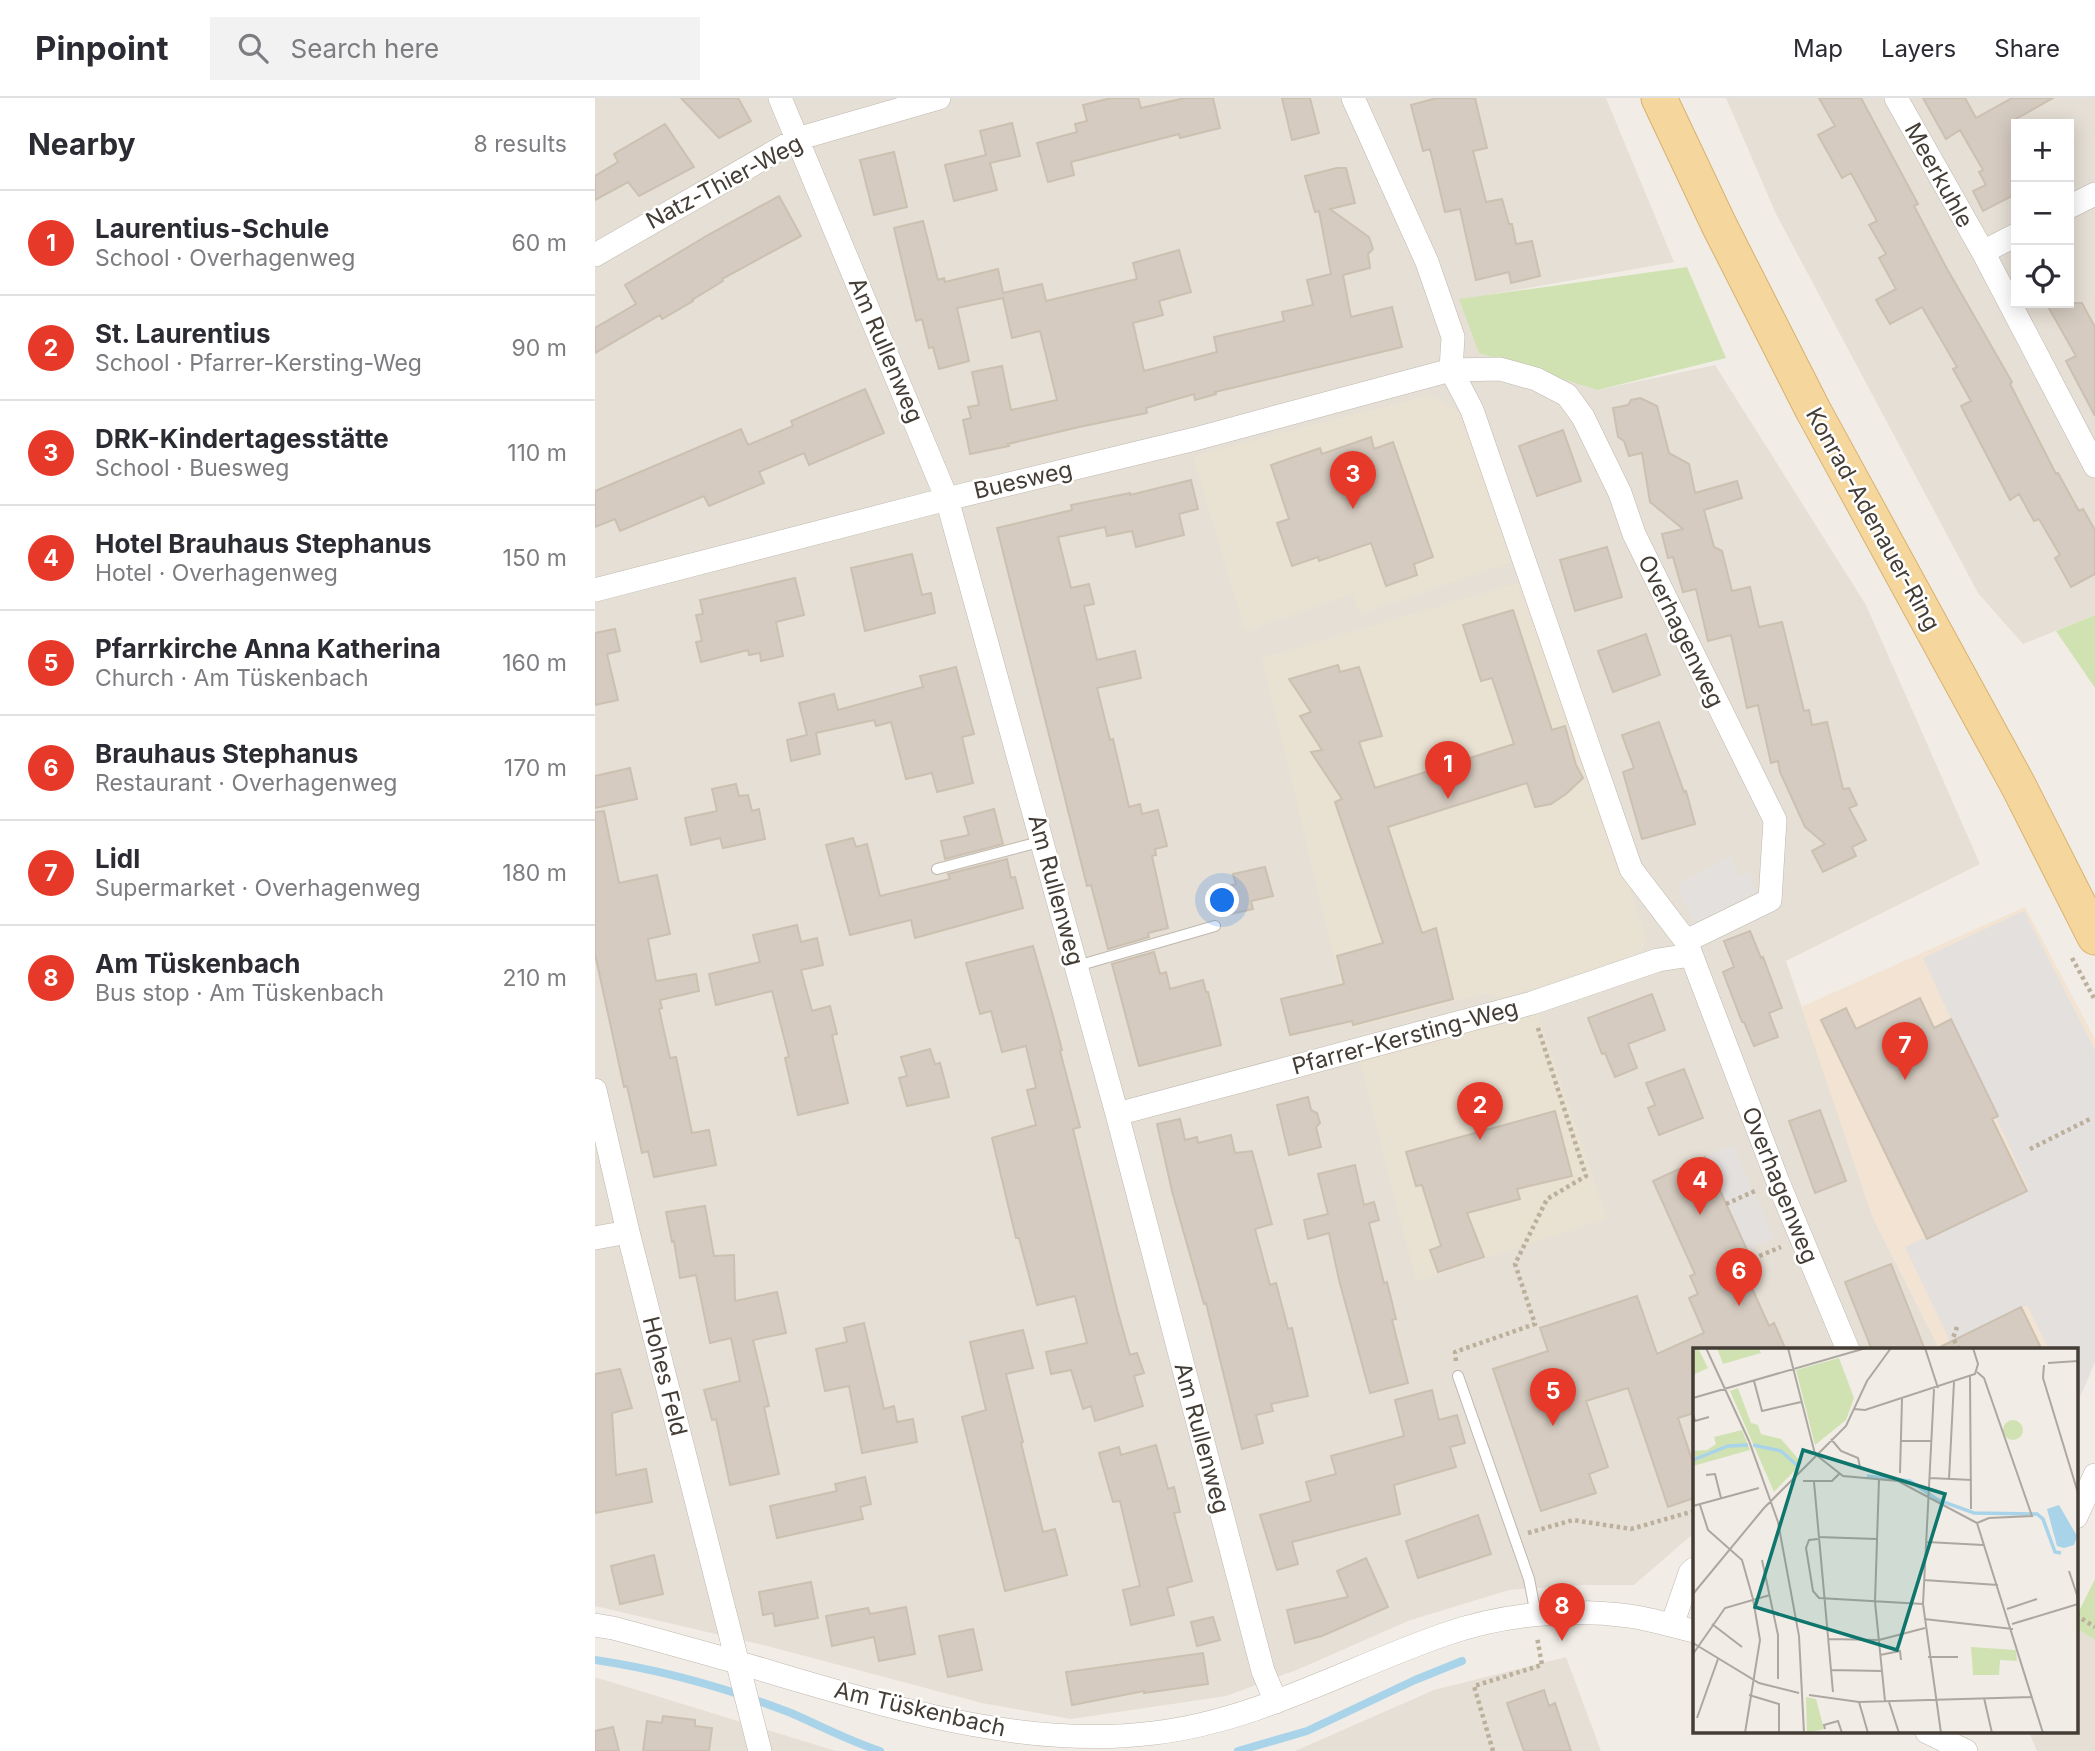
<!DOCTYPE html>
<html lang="en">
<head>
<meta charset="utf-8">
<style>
	:root { --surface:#fff; --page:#f2f2f3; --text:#2b2b33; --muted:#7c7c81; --line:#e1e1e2; --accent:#e63929 }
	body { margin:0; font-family:Inter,sans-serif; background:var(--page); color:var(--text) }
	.controls { position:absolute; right:21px; top:21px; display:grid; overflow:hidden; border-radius:0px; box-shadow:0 4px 18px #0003 }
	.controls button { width:63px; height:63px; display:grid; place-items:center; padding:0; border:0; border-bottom:2px solid var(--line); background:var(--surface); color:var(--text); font:35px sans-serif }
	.you { position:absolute; left:628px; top:803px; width:24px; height:24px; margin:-18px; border:5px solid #fff; border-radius:50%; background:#1a73e8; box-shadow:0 0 0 10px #1a73e833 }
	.badge { display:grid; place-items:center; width:46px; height:46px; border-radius:50%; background:var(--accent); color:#fff; font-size:23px; font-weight:700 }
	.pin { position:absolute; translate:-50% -58px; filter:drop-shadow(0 2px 4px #0008) }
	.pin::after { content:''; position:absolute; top:37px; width:24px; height:21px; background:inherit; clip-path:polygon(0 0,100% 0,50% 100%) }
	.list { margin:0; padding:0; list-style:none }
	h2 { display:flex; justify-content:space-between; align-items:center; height:91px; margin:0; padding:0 28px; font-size:30px }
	h2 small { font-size:23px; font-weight:400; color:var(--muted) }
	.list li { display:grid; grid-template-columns:46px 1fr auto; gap:21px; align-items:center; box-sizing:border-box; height:105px; padding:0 28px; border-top:2px solid var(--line) }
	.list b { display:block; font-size:26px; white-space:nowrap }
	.list p { margin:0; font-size:23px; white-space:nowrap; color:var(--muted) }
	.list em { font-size:23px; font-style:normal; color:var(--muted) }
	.icon { flex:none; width:38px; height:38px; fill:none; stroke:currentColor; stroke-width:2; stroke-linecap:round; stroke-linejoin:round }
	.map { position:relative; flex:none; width:1500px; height:1653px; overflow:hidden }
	header { display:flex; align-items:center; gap:42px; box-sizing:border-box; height:98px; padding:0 35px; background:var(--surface); border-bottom:2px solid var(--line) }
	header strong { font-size:33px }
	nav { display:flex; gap:38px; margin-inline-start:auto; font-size:24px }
	.search { width:490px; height:63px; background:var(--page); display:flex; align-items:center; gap:18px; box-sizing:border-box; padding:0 24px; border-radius:0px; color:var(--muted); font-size:26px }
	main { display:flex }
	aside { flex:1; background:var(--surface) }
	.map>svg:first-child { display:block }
</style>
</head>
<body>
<header>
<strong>Pinpoint</strong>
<div class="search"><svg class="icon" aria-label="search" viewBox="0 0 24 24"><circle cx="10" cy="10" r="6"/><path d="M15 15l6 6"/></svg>Search here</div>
<nav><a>Map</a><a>Layers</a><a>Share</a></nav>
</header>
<main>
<aside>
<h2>Nearby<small>8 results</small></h2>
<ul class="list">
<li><span class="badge">1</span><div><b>Laurentius-Schule</b><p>School · Overhagenweg</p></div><em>60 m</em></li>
<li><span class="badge">2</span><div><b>St. Laurentius</b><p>School · Pfarrer-Kersting-Weg</p></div><em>90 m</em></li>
<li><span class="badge">3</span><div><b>DRK-Kindertagesstätte</b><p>School · Buesweg</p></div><em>110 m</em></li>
<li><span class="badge">4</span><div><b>Hotel Brauhaus Stephanus</b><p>Hotel · Overhagenweg</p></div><em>150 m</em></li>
<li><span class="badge">5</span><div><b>Pfarrkirche Anna Katherina</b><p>Church · Am Tüskenbach</p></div><em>160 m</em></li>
<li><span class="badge">6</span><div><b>Brauhaus Stephanus</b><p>Restaurant · Overhagenweg</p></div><em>170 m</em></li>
<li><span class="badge">7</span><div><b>Lidl</b><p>Supermarket · Overhagenweg</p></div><em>180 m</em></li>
<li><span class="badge">8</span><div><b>Am Tüskenbach</b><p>Bus stop · Am Tüskenbach</p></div><em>210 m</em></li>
</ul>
</aside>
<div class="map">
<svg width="1500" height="1653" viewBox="0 0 1500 1653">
	<rect width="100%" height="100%" fill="#f1ede6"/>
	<path fill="#e5dfd5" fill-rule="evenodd" d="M0,0H1011L1079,164L865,202L1003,292L1120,267L1271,507L1385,766L1191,863L1278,1120L1345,1252H1099V1435L1039,1487H989L914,1492L813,1523L704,1571L631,1598L476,1621L387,1605L176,1549L0,1508Z
		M1131,0H1500V517L1428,546L1383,495L1181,116ZM1421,26H1474V205H1421Z
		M1481,1530L1500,1542V1653H1442L1434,1634H1481Z
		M971,1559L1006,1653H700L839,1592Z
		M0,1580H3L241,1653H0Z"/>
	<path fill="#f2e3d3" d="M1430,809L1500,941V1264L1481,1309V1252H1345L1278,1120L1206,909Z"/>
	<path fill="#e9e1d1" d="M834,297L868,315L920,463L765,516L758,496L650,533L598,358Z
		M933,482L1052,842L1045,855L907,901L892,895L756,931L667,560Z
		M943,916L1012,1120L821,1183L765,963Z"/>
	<path fill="#d0e2b2" d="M1092,169L1131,260L1003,292L884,255L864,201Z
		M1500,517V590L1461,533Z
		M1500,1481V1542L1481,1530V1519Z"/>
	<path fill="#e3e0de" d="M1135,758L1144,778L1153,774L1162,794L1100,825L1082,787Z
		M1429,813L1500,952V1264L1486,1296L1481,1292V1252H1454L1432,1207L1356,1245L1310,1149L1434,1091L1328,860Z
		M1138,1047L1179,1140L1152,1152L1110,1059Z"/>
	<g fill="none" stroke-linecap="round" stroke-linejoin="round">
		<path stroke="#a8d3e9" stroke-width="8" d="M0,1562C68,1572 132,1590 196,1615C226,1628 254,1643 285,1653
			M643,1653L712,1633L820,1582L867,1563"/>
	</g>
	<path fill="#d5cbc0" stroke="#ccc0b1" stroke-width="2" d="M86,0H143L156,23L124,40Z
		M516,0H543L546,10L590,0H618L625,30L585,40L584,36L476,64L479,77L453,84L442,45L482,34L480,26L492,23L488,7Z
		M687,0H715L724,35L697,42Z
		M842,0H880L892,50L878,53L891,104L907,101L914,126H917L921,146L937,143L945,178L916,185L914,174L881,182L865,111L850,114L835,51L828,53L816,7Z
		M1224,0H1266L1323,106L1319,108L1351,169L1417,284L1415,286L1461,376L1463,375L1484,413L1488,411L1500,432V476L1476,489L1460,460L1465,457L1444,421L1439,423L1424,396L1415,402L1366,308L1376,303L1358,271L1362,269L1327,209L1295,226L1281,202L1301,191L1284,160L1291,156L1274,127L1282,123L1256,75L1247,80L1223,37L1240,28Z
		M1328,0H1370L1381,20L1417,0H1458L1421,21V96L1388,113L1378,93L1391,87L1384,74L1388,72L1365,32L1351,41Z
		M417,25L425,58L395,65L402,92L359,103L350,67L391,57L385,33Z
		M70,26L99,69L44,98L33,84L0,102V78L23,64L19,56Z
		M299,54L312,109L279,117L265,62Z
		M742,70H751L760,105L735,111L774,139L778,151L773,156L775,170L748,177L756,219L797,209L807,249L620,294L621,296L600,302L599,296L551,310L552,315L484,329L413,346L414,348L375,356L368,322L376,320L373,309L384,307L377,274L407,268L416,312L462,302L445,233L417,240L408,200L362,210L374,263L344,271L338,249L334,250L327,221L321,223L299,130L328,123L343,182L349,180L350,184L403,171L408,195L447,186L451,203L542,181L538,165L584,152L596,194L564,203L568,217L538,225L549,273L622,254L619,239L689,223L687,214L718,207L712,182L736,176L724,113L720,114L710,78Z
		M184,98L206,138L127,181L128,183L97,202L98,203L67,221L65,217L0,255V230L41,206L30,187L113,137Z
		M1451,205H1487L1500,229V318L1471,263L1481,258Z
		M270,291L289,335L214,367L209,355L164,374L169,385L114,408L109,398L25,433L20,421L0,429V393L146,331L153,347L198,328L196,323Z
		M1045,300L1062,308L1074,355L1094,366L1100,395L1142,383L1147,400L1109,412L1119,449L1127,453L1137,493L1155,489L1164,529L1187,524L1209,613L1214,612L1217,627L1232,624L1248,691L1254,690L1262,707L1254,710L1271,742L1257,749L1261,758L1228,774L1217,753L1230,746L1210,729L1185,674L1183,663L1176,665L1163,607L1152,610L1136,537L1113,543L1101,491L1088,494L1078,459L1073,460L1067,436L1088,431L1055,404L1047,355L1034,358L1029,343L1023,339L1018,310L1033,307L1036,302Z
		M968,332L986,383L942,398L924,348Z
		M776,339L779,351L798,344L838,459L819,466L822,477L791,488L776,445L724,463L723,459L697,468L682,425L694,421L676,367L725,350L727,356Z
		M596,382L603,411L584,416L589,437L541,449L537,433L512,438L510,429L463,439L476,490L494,486L499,506L489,508L502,562L540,553L546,580L502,590L515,642L518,641L534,709L545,706L547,716L563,712L572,748L560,751L561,757L557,758L573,830L553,835L554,839L513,851L496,787L492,788L402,430L477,412L476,407L535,395V397Z
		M1012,449L1027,499L980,513L965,462Z
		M317,456L327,497L336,495L340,515L270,533L256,470Z
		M200,480L209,517L181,524L188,558L166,563L165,555L154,557L153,552L106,564L101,544L107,543L101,517L108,516L105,502Z
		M918,512L957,632L970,628L981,667L988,680L971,696L956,706L940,709L932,685L793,729L827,835L841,830L858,901L758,927L757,923L695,937L686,901L749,886L742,858L788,845L740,704L747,701L716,654L727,652L705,618L716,614L694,581L743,567L745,574L764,569L787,638L764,644L780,690L919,646L897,580L886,583L868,527Z
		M20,531L25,553L12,556L23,602L0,607V535Z
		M1051,536L1065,577L1018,594L1003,553Z
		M361,569L379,636L367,639L378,685L342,694L337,675L311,681L296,624L281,628L279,622L221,635L225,656L196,663L192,642L212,637L204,605L239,596L243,612L328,589L325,578Z
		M1064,624L1089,694L1091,693L1100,726L1047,741L1028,674L1039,670L1027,637Z
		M35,670L42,701L0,710V678Z
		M141,686L144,698L153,697L157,713L164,711L170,741L128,750L125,740L96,747L90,720L122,713L117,691Z
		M399,711L408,746L350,761L346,743L374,737L369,719Z
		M9,713L24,785L62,777L75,836L53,841L61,883L101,876L104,893L65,902L67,910L64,911L75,960L81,959L97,1035L114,1032L121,1067L59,1079L53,1053L47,1055L32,988L29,989L0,856V714Z
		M258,740L261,749L272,746L285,798L355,781L353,776L412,761L416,780L420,779L428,810L320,840L316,822L255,837L231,747Z
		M670,769L678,798L656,803L658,811L631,817L625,790L641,786L638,776Z
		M202,827L206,844L222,840L228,867L206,872L217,913L235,908L242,936L237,937L253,1005L203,1017L190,960L194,959L177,893L121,907L114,876L165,864L158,837Z
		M1155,833L1166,860L1168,859L1187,910L1174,915L1183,939L1159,948L1149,924H1147L1128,874L1139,869L1129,843Z
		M438,848L458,918L467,952L465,953L485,1029L478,1031L522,1211L535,1257L542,1255L549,1275L539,1278L548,1308L500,1323L496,1308L488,1311L476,1272L456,1276L451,1254L492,1245L480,1198L442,1207L424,1140H421L397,1040L441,1027L432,992L441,990L431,948L407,954L396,913L385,916L371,865Z
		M559,854L565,876L571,874L575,891L608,882L611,894H613L626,947L544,968L517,866Z
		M1057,896L1070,932L1033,946L1042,970L1020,979L1010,955L1007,956L993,920Z
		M1325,900L1339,930L1356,921L1403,1018L1397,1021L1432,1093L1332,1141L1226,922L1251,910L1261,931Z
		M335,951L340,966L345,965L354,999L312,1008L304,980L312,978L306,959Z
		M1089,971L1108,1020L1064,1037L1053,1010L1060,1007L1051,985Z
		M713,999L716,1012L722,1015L725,1025L721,1029L726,1049L694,1057L682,1007Z
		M1225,1012L1251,1083L1220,1095L1194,1023Z
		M960,1013L977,1078L922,1091L925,1101L872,1115L889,1159L843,1174L835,1152L846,1148L827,1087L821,1088L811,1054Z
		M585,1021L590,1042L602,1039L603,1045L636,1037L640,1055L657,1053L677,1126L660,1131L675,1187L681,1185L693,1231L697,1230L713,1298L676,1306L678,1313L661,1317L668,1345L647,1351L611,1205L609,1206L577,1093L562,1026Z
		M1110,1059L1152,1152L1142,1157L1174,1228L1179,1225L1191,1252H1099V1315L1083,1320L1099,1368V1400L1073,1409L1033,1290L991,1303L1013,1369L994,1376L1001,1395L946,1413L898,1271L953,1253L945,1230L1042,1198L1062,1256L1109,1235L1094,1200L1103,1196L1095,1178L1100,1176L1058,1083Z
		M760,1067L769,1107L779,1104L784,1122L774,1125L789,1185L792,1184L801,1221L797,1222L813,1285L775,1295L744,1182L734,1135L713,1141L709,1122L733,1116L723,1076Z
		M110,1108L119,1158L139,1157L140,1203L182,1194L191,1235L158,1242L174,1308L169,1309L184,1376L135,1387L121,1321L117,1322L109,1292L145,1283L136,1240L115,1245L101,1177L85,1180L79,1143L77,1144L71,1114Z
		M1296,1166L1330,1252H1277L1250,1184Z
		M1426,1209L1447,1252H1339Z
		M269,1225L289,1311L299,1308L302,1324L318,1321L322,1344L267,1355L254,1288L230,1293L221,1251L252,1244L249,1230Z
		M428,1232L438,1270L411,1276L428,1344L426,1345L448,1434L460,1431L472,1477L410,1493L367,1319L391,1312L375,1244Z
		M25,1271L37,1310L17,1315L21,1377L51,1371L57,1404L0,1415V1276Z
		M837,1292L844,1322L862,1317L870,1345L855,1349L861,1369L799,1387L805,1416L697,1444L703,1466L682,1472L665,1417L716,1403L711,1384L741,1376L736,1358L809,1338L800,1302Z
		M561,1347L573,1391L579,1389L585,1414L579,1415L597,1483L572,1490L579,1517L536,1527L528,1492L545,1488L525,1403L518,1404L504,1355L524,1349L526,1357Z
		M270,1379L276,1406L265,1409L268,1421L182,1440L175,1408L242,1393L240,1386Z
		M883,1417L896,1456L823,1480L811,1443Z
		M59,1457L68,1496L25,1506L16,1468Z
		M771,1460L793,1509L727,1538L700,1545L692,1512L753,1499L742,1473Z
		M216,1484L223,1520L180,1528L178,1515L168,1517L164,1494Z
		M311,1509L320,1556L284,1563L279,1539L237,1548L231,1518L273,1510L275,1516Z
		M618,1519L625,1542L602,1548L596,1524Z
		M378,1531L387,1572L353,1579L344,1538Z
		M608,1555L613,1586L549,1595V1593L477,1607L471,1574Z
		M949,1592L954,1608L960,1605L976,1653H929L912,1605Z
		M68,1618L100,1622V1628L117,1630L114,1653H48L52,1623L67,1625Z
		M18,1629L24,1653H0V1633Z"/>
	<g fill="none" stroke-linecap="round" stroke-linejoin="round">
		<g stroke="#bfb7ad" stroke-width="12">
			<path id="lane" d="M342,771L448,743
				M482,868L620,828
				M863,1278L934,1481L941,1517"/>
		</g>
		<g stroke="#bfb7ad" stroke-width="24">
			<path id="street" d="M185,0L352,401L522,1016L668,1573L681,1604
				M758,0L832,164L858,239L856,272L877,312L1036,771L1091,843L1183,1084L1253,1252
				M1301,0L1388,154L1500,368
				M1474,109L1500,96
				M1388,154L1421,137
				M0,157L202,41L344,0
				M0,492L352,401L600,341L856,272L905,271L941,281L972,297L988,319L1025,395L1039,436L1180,722L1175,802L1091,843
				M0,992L33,1134L165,1653
				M522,1016L937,905L1063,862L1096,857
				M0,1140L33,1134
				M1481,1419L1500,1377
				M0,1527L18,1530C74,1545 130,1560 185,1577C306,1612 433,1651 559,1635C663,1623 754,1569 851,1536C908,1516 974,1510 1034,1518C1056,1521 1078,1528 1099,1533
				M1077,1527L1095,1475L1099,1471
				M1332,1634L1371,1653"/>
		</g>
		<g stroke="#d8b16e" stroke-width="37">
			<path id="primary" d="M1064,0L1124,127L1218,312L1423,687L1500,839"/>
		</g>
		<path stroke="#bcaf9c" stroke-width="4.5" stroke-dasharray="3.5 3.5" stroke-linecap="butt" d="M1477,860L1500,902
			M1435,1051L1495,1021
			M1131,1106L1162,1092
			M1145,1166L1186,1149
			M1362,1229L1358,1240L1364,1252
			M861,1263L860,1254L940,1226L920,1166L952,1101L991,1078L942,927
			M933,1435L978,1422L1036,1431L1099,1413
			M1481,1517L1500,1529
			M898,1653L879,1588L947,1567L942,1539"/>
		<use href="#lane" stroke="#fff" stroke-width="10"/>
		<use href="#street" stroke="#fff" stroke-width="23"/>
		<use href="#primary" stroke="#f5d69c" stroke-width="35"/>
	</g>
	<g text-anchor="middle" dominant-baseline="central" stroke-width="5" stroke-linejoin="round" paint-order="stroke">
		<g font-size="23" fill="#443d36" stroke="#fff">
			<text transform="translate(1344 77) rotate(61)">Meerkuhle</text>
			<text transform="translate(129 84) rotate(-28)">Natz-Thier-Weg</text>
			<text transform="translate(291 252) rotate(67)">Am Rullenweg</text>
			<text transform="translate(428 382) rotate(-13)">Buesweg</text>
			<text transform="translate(1278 421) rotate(61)">Konrad-Adenauer-Ring</text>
			<text transform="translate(1086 533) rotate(64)">Overhagenweg</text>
			<text transform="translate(461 792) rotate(75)">Am Rullenweg</text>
			<text transform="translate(810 939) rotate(-15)">Pfarrer-Kersting-Weg</text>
			<text transform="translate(1185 1087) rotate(68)">Overhagenweg</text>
			<text transform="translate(70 1278) rotate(76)">Hohes Feld</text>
			<text transform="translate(607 1340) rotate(75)">Am Rullenweg</text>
			<text transform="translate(325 1611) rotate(13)">Am Tüskenbach</text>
		</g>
	</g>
	<g transform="translate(1098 1250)">
		<rect width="385" height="385" fill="#f1ede6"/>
		<path d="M0,0H5L15,20L0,27ZM24,0H66L68,5L30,16ZM146,10L161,50L153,72L122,97L103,22ZM45,40L58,75L65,77L68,86L88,91L109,115L81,144L37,43ZM310 82a10 10 0 1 1 20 0a10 10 0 1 1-20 0ZM49,82L57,102L0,118V103L14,102L23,96L21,89ZM278,299L323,302L324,313L307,312L306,327H280ZM113,349L123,351L131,381L114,385Z" fill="#d0e2b2"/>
		<path d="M366,157L384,188L381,197L371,200L364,198L354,161Z" fill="#a8d3e9"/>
		<path fill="none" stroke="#a8d3e9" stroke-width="3.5" d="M60,97L88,103L105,118M0,112L35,98L55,97M174,128L217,133L245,152L281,165L344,166L350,171L362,204L368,205"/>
		<path fill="none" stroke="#aca7a0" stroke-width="2" d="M13,0L56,93L85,174L106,288L111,385M95,0L122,106L150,128L205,133L284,175L350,385M232,0L245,40M355,15L385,13M351,17L350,30L385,145M277,28L278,161M61,33L69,63L108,54M241,41L230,256L248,385M0,50L173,0M161,61L172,62L282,26L285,16L280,0M0,66L2,73L16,69M138,91L148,103L165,110L167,119M208,93H238M207,125L209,51M13,127L22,126L28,150M237,130L279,132M186,131L182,254L192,353M256,131L261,34M110,133H139L146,126M121,134L140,344M7,157L15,182L49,212L60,251L67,292L52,385M0,158L66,140M284,175L296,170L339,168L291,30L284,24M125,189L184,191M125,191L116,192L113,200L120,243L126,250L230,256M234,194L290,197M69,212L85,287V331M376,223L385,250M231,232L305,237M0,246L71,160L153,78L174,33L198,0M314,261L344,251M231,271L320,281M19,276L49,299M319,276L385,256M135,291L186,292L232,280M0,295L66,335L106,345M0,306L32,260L77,247M187,307L207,303L208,312M235,309H265M138,322L189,323M56,347L86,356V385M116,347L166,354L339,349M291,350L299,385M166,354L175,385M196,354L206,385M4,370L25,311M132,381L131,377L145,373L149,385"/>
		<path fill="#0f766e" fill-opacity="0.15" stroke="#0f766e" stroke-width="3.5" d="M110,102L252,146L204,302L62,259Z"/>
		<rect width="385" height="385" fill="none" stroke="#443d36" stroke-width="3.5"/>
	</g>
</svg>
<div class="controls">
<button>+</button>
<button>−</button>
<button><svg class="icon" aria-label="locate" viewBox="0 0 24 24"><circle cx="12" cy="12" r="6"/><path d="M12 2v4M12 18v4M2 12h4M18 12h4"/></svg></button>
</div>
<div class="you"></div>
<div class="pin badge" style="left:853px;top:701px">1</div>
<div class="pin badge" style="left:885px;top:1042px">2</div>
<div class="pin badge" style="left:758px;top:411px">3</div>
<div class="pin badge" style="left:1105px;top:1117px">4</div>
<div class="pin badge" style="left:958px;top:1328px">5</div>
<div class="pin badge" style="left:1144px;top:1208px">6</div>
<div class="pin badge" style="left:1310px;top:982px">7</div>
<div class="pin badge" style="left:967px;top:1543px">8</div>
</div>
</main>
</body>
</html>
